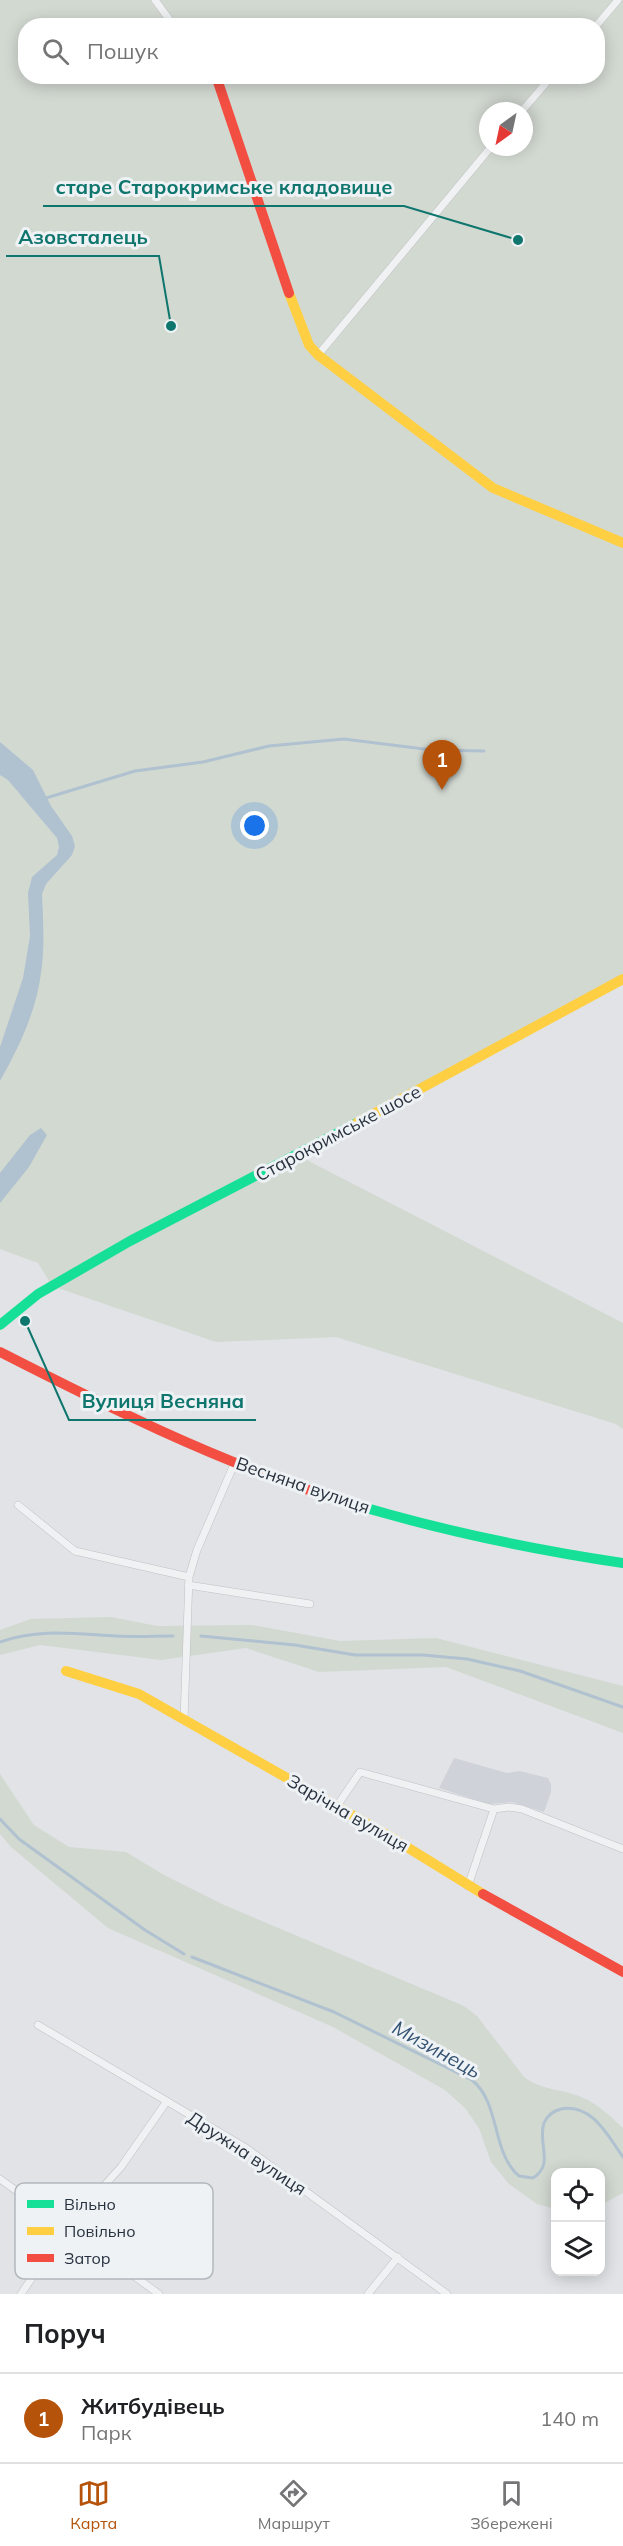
<!DOCTYPE html>
<html lang="uk">
<head>
<meta charset="utf-8">
<style>
	:root { --surface:#fff; --page:#f6f6f6; --text:#202124; --muted:#757577; --line:#e0e0e0; --accent:#b45309 }
	body { margin:0; font-family:Mulish,sans-serif; background:var(--page); color:var(--text) }
	.controls { position:absolute; right:18px; bottom:18px; display:grid; overflow:hidden; border-radius:12px; box-shadow:0 3px 15px #0003 }
	.controls button { width:54px; height:54px; display:grid; place-items:center; padding:0; border:0; border-bottom:2px solid var(--line); background:var(--surface); color:var(--text); font:30px sans-serif }
	.compass { position:absolute; left:479px; top:102px; width:54px; height:54px; border-radius:50%; background:var(--surface); box-shadow:0 3px 15px #0003; rotate:213deg }
	.you { position:absolute; left:255px; top:826px; width:21px; height:21px; margin:-15px; border:4px solid #fff; border-radius:50%; background:#1a73e8; box-shadow:0 0 0 9px #1a73e833 }
	.badge { display:grid; place-items:center; width:39px; height:39px; border-radius:50%; background:var(--accent); color:#fff; font-size:20px; font-weight:700 }
	.pin { position:absolute; translate:-50% -50px; filter:drop-shadow(0 2px 3px #0008) }
	.pin::after { content:''; position:absolute; top:32px; width:21px; height:18px; background:inherit; clip-path:polygon(0 0,100% 0,50% 100%) }
	.list { margin:0; padding:0; list-style:none }
	h2 { display:flex; justify-content:space-between; align-items:center; height:78px; margin:0; padding:0 24px; font-size:26px }
	h2 small { font-size:20px; font-weight:400; color:var(--muted) }
	.list li { display:grid; grid-template-columns:39px 1fr auto; gap:18px; align-items:center; box-sizing:border-box; height:90px; padding:0 24px; border-top:2px solid var(--line) }
	.list b { display:block; font-size:22px; white-space:nowrap }
	.list p { margin:0; font-size:20px; white-space:nowrap; color:var(--muted) }
	.list em { font-size:20px; font-style:normal; color:var(--muted) }
	.icon { flex:none; width:33px; height:33px; fill:none; stroke:currentColor; stroke-width:2; stroke-linecap:round; stroke-linejoin:round }
	.map { position:relative; flex:none; width:623px; height:2294px; overflow:hidden }
	.search { position:absolute; background:var(--surface); box-shadow:0 3px 15px #0003; left:18px; right:18px; top:18px; height:66px; display:flex; align-items:center; gap:15px; box-sizing:border-box; padding:0 21px; border-radius:24px; color:var(--muted); font-size:22px }
	.sheet { height:168px; background:var(--surface) }
	nav { display:flex; justify-content:space-around; align-items:center; box-sizing:border-box; height:84px; border-top:2px solid var(--line); background:var(--surface); font-size:16px; color:var(--muted) }
	nav a { display:grid; justify-items:center; gap:3px }
	nav .on { color:var(--accent) }
	.map>svg:first-child { display:block }
</style>
</head>
<body>
<div class="map">
<svg width="623" height="2294" viewBox="0 0 623 2294">
	<rect width="100%" height="100%" fill="#e1e3e6"/>
	<path fill="#cfd3d9" d="M454,1758L507,1773L520,1771L548,1778L551,1784V1792L544,1812L512,1802L489,1804L439,1788Z"/>
	<path fill="#d2d9d1" fill-rule="evenodd" d="M0,0H623V979L297,1155L623,1323V1429L616,1424L336,1337L216,1342L52,1286L38,1263L0,1249ZM26,26H598V76H26ZM488,111H524V147H488Z
		M111,1617L157,1626L252,1625L340,1641L436,1638L623,1686V1733L446,1667L319,1672L246,1648L161,1660L40,1645L0,1655V1630L31,1619Z
		M0,1774L34,1825L69,1847L126,1852L164,1875L224,1905L464,2006L477,2016L524,2077C541,2090 562,2089 581,2097C598,2104 610,2116 623,2128V2193L601,2205L600,2172H556L555,2209L537,2204L509,2184L491,2162L479,2128L465,2108L445,2090L333,2027L108,1928L11,1847L0,1834Z"/>
	<path fill="#b0c1d0" d="M0,742L33,770L51,806L72,836L75,846L72,855L46,884L42,894C43,920 45,947 41,973C36,1012 19,1047 0,1081V1047L23,978L30,936L28,893L32,877L57,855L59,847L57,838L8,780L0,775Z
		M41,1128L47,1135L29,1167L0,1203V1173L30,1135Z"/>
	<g fill="none" stroke-linecap="round" stroke-linejoin="round">
		<path stroke="#b0c1d0" stroke-width="3" d="M46,798L135,771L203,762L269,746L344,739L432,750L484,751
			M201,1636L295,1645L355,1655H423L467,1659L520,1671L623,1707
			M0,1642C38,1628 77,1634 116,1636C135,1637 154,1636 173,1636
			M0,1819L19,1839L145,1930L184,1954
			M192,1957L334,2012L472,2080C501,2104 491,2152 519,2176L533,2178C555,2164 537,2143 544,2123C547,2116 553,2111 561,2109C592,2103 608,2136 623,2157"/>
		<g stroke="#bfc1c4" stroke-width="8">
			<path id="street" d="M155,0L174,26
				M596,26L618,0
				M522,111L552,76
				M318,355L491,147
				M18,1505L75,1551L189,1577
				M188,1585L310,1604
				M184,1720L189,1577L197,1550L235,1462
				M337,1806L360,1772L494,1809L509,1807L522,1809L623,1849
				M468,1886L494,1809
				M38,2025L246,2148L447,2294
				M0,2179L159,2294
				M21,2294L66,2228L121,2167L167,2101
				M368,2294L398,2257"/>
		</g>
		<use href="#street" stroke="#f0f1f2" stroke-width="7"/>
		<path stroke="#16e098" stroke-width="10" d="M0,1325L38,1294L130,1241L357,1123
			M327,1496C424,1527 522,1548 623,1563"/>
		<path stroke="#ffcf43" stroke-width="10" d="M289,293L309,345L318,355L493,488L623,543
			M357,1123L623,979
			M66,1671L139,1694L389,1836L483,1894"/>
		<path stroke="#f24e42" stroke-width="10" d="M214,76L218,82L289,293
			M0,1352C106,1406 214,1460 327,1496
			M483,1894L623,1972"/>
	</g>
	<g text-anchor="middle" dominant-baseline="central" stroke-width="6" stroke-linejoin="round" paint-order="stroke">
		<g font-size="18" fill="#28313e" stroke="#eef2f5">
			<text transform="translate(338 1133) rotate(-28)">Старокримське шосе</text>
			<text transform="translate(303 1485) rotate(19)">Весняна вулиця</text>
			<text transform="translate(348 1813) rotate(30)">Зарічна вулиця</text>
			<text transform="translate(247 2153) rotate(33)">Дружна вулиця</text>
		</g>
		<g font-size="20" font-style="italic" fill="#345271" stroke="#eef2f5">
			<text transform="translate(437 2049) rotate(29)">Мизинець</text>
		</g>
	</g>
	<rect x="15" y="2183" width="198" height="96" rx="9" fill="#eef2f5" stroke="#b3b8be" stroke-width="1.5"/>
	<rect x="27" y="2200" width="27" height="8" fill="#16e098"/>
	<rect x="27" y="2227" width="27" height="8" fill="#ffcf43"/>
	<rect x="27" y="2254" width="27" height="8" fill="#f24e42"/>
	<g font-size="16" fill="#28313e">
		<text x="64" y="2210">Вільно</text>
		<text x="64" y="2237">Повільно</text>
		<text x="64" y="2264">Затор</text>
	</g>
	<path fill="none" stroke="#0f766e" stroke-width="2" d="M518 240L404 206H43M171 326L159 256H6M25 1321L69 1420H256"/>
	<g fill="#0f766e" stroke="#eef2f5" stroke-width="2">
		<circle cx="518" cy="240" r="6"/>
		<circle cx="171" cy="326" r="6"/>
		<circle cx="25" cy="1321" r="6"/>
	</g>
	<g font-size="20" text-anchor="middle" font-weight="bold" fill="#0f766e" stroke="#eef2f5" stroke-width="6" stroke-linejoin="round" paint-order="stroke">
		<text x="224" y="194">старе Старокримське кладовище</text>
		<text x="83" y="244">Азовсталець</text>
		<text x="163" y="1408">Вулиця Весняна</text>
	</g>
</svg>
<div class="controls">
<button><svg class="icon" aria-label="locate" viewBox="0 0 24 24"><circle cx="12" cy="12" r="6"/><path d="M12 2v4M12 18v4M2 12h4M18 12h4"/></svg></button>
<button><svg class="icon" aria-label="layers" viewBox="0 0 24 24"><path d="M12 4l9 5-9 5-9-5zM3 14l9 5 9-5"/></svg></button>
</div>
<svg class="compass" viewBox="-18 -18 36 36"><path d="M0-13l5 13h-10z" fill="#e53935"/><path d="M0 13l5-13h-10z" fill="#757577"/></svg>
<div class="you"></div>
<div class="pin badge" style="left:442px;top:790px">1</div>
<div class="search"><svg class="icon" aria-label="search" viewBox="0 0 24 24"><circle cx="10" cy="10" r="6"/><path d="M15 15l6 6"/></svg>Пошук</div>
</div>
<section class="sheet">
<h2>Поруч<small></small></h2>
<ul class="list">
<li><span class="badge">1</span><div><b>Житбудівець</b><p>Парк</p></div><em>140 m</em></li>
</ul>
</section>
<nav>
<a class="on"><svg class="icon" aria-label="map" viewBox="0 0 24 24"><path d="M3 6l6-2 6 2 6-2v14l-6 2-6-2-6 2zM9 4v14M15 6v14"/></svg>Карта</a>
<a><svg class="icon" aria-label="directions" viewBox="0 0 24 24"><path d="M12 3l9 9-9 9-9-9zM9 14v-3h6M13 9l2 2-2 2"/></svg>Маршрут</a>
<a><svg class="icon" aria-label="saved" viewBox="0 0 24 24"><path d="M7 4h10v16l-5-4-5 4z"/></svg>Збережені</a>
</nav>
</body>
</html>
